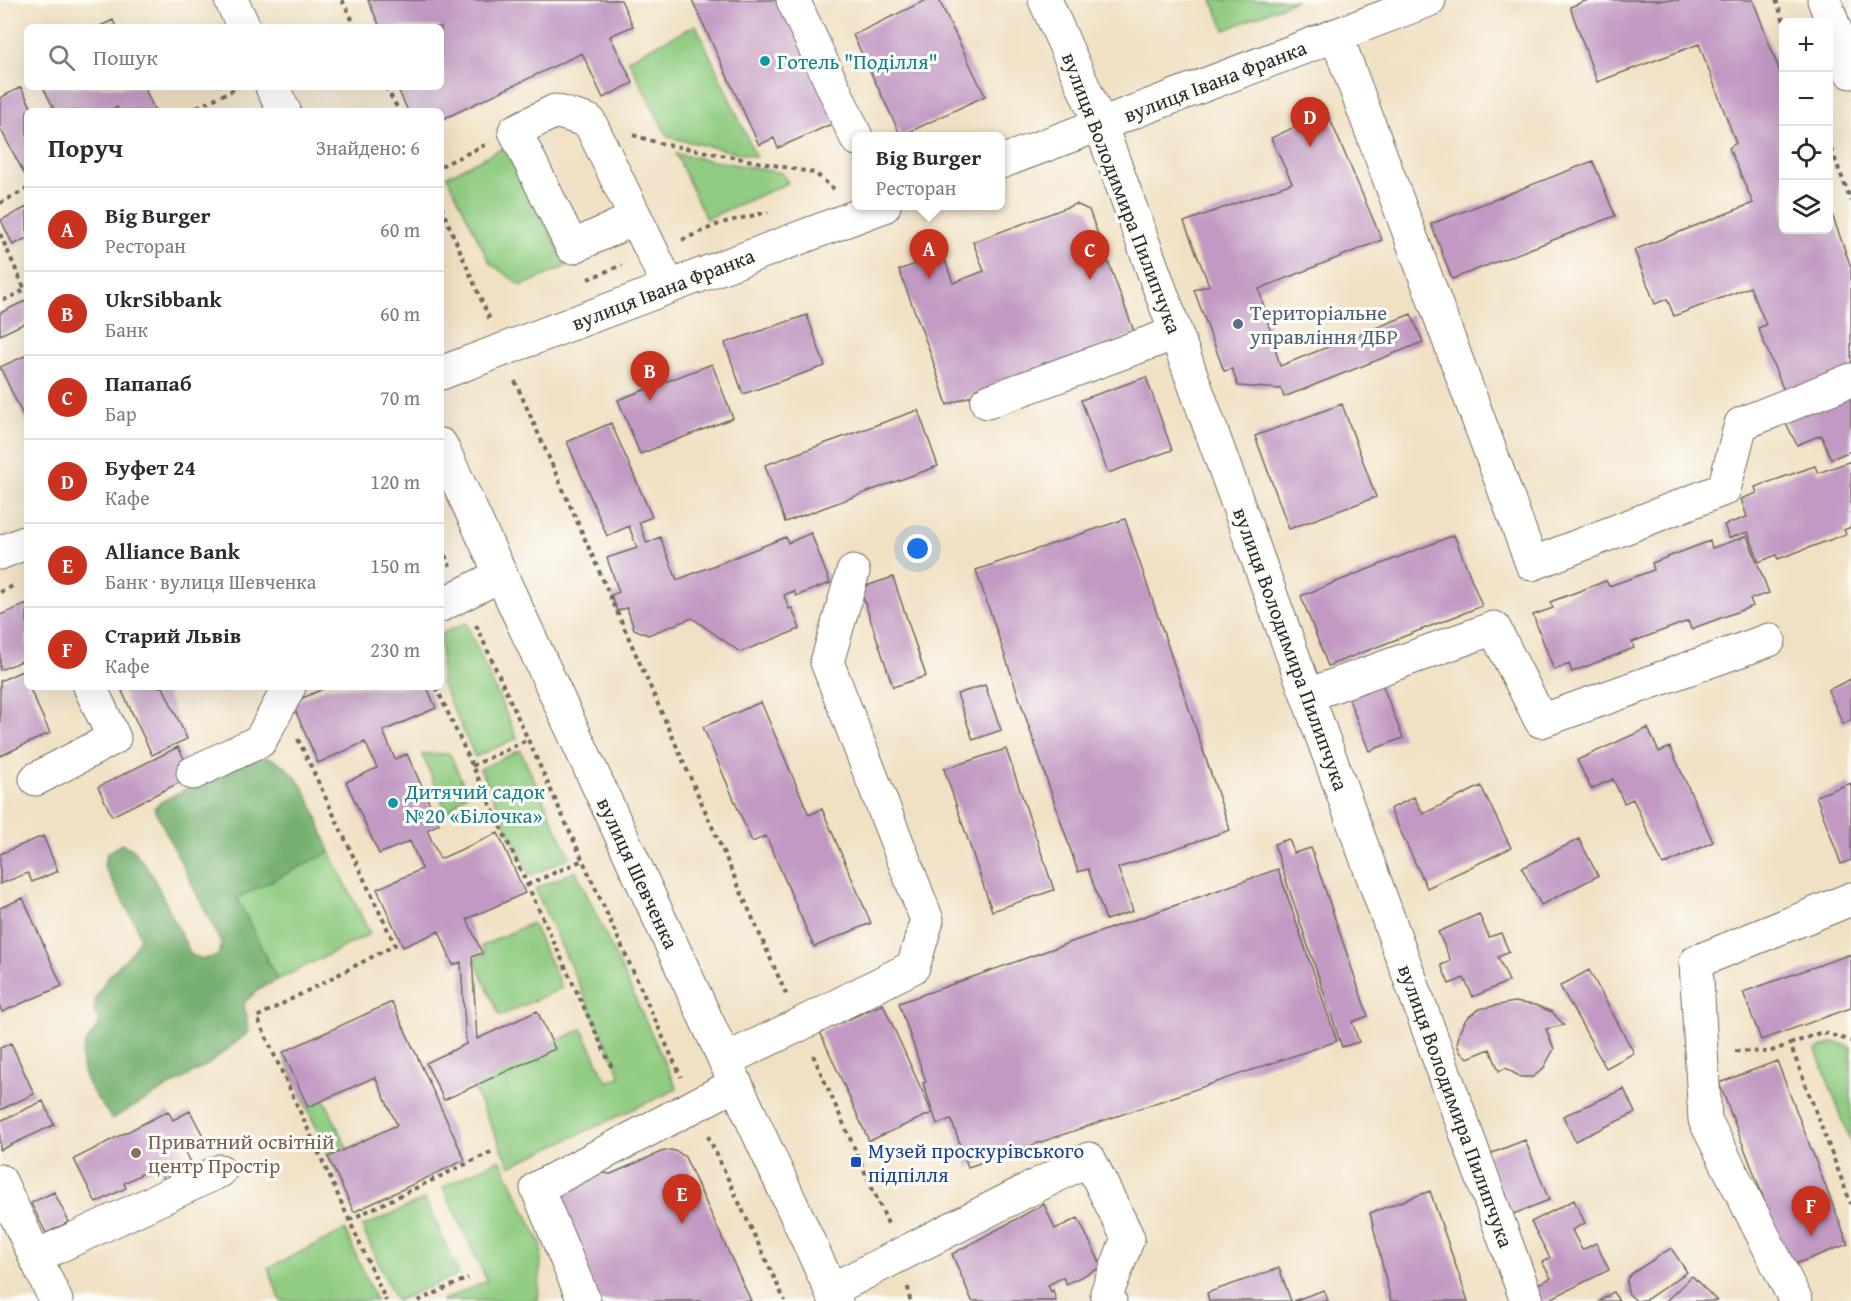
<!DOCTYPE html>
<html lang="uk">
<head>
<meta charset="utf-8">
<style>
	:root { --surface:#fff; --page:#f7f7f7; --text:#2b2b33; --muted:#7c7c81; --line:#e1e1e2; --accent:#c8321e }
	body { margin:0; font-family:"Gentium Book Plus",serif; background:var(--page); color:var(--text) }
	.controls { position:absolute; right:18px; top:18px; display:grid; overflow:hidden; border-radius:9px; box-shadow:0 6px 24px #0002 }
	.controls button { width:54px; height:54px; display:grid; place-items:center; padding:0; border:0; border-bottom:2px solid var(--line); background:var(--surface); color:var(--text); font:30px sans-serif }
	.you { position:absolute; left:918px; top:549px; width:21px; height:21px; margin:-15px; border:4px solid #fff; border-radius:50%; background:#1a73e8; box-shadow:0 0 0 9px #1a73e833 }
	.badge { display:grid; place-items:center; width:39px; height:39px; border-radius:50%; background:var(--accent); color:#fff; font-size:20px; font-weight:700 }
	.pin { position:absolute; translate:-50% -50px; filter:drop-shadow(0 2px 3px #0008) }
	.pin::after { content:''; position:absolute; top:32px; width:21px; height:18px; background:inherit; clip-path:polygon(0 0,100% 0,50% 100%) }
	.popup { position:absolute; left:852px; top:132px; width:153px; height:78px; box-sizing:border-box; display:grid; place-content:center; border-radius:9px; background:var(--surface); filter:drop-shadow(0 2px 4px #0005); font-size:20px; white-space:nowrap; color:var(--muted) }
	.popup b { font-size:22px; color:var(--text) }
	.popup::after { content:''; position:absolute; left:50%; top:100%; margin-left:-12px; border:12px solid transparent; border-top-color:var(--surface) }
	.list { margin:0; padding:0; list-style:none }
	h2 { display:flex; justify-content:space-between; align-items:center; height:78px; margin:0; padding:0 24px; font-size:26px }
	h2 small { font-size:20px; font-weight:400; color:var(--muted) }
	.list li { display:grid; grid-template-columns:39px 1fr auto; gap:18px; align-items:center; box-sizing:border-box; height:84px; padding:0 24px; border-top:2px solid var(--line) }
	.list b { display:block; font-size:22px; white-space:nowrap }
	.list p { margin:0; font-size:20px; white-space:nowrap; color:var(--muted) }
	.list em { font-size:20px; font-style:normal; color:var(--muted) }
	.icon { flex:none; width:33px; height:33px; fill:none; stroke:currentColor; stroke-width:2; stroke-linecap:round; stroke-linejoin:round }
	.map { position:relative; flex:none; width:1851px; height:1301px; overflow:hidden }
	.search { position:absolute; background:var(--surface); box-shadow:0 6px 24px #0002; left:24px; top:24px; width:420px; height:66px; display:flex; align-items:center; gap:15px; box-sizing:border-box; padding:0 21px; border-radius:9px; color:var(--muted); font-size:22px }
	.panel { position:absolute; background:var(--surface); box-shadow:0 6px 24px #0002; left:24px; top:108px; width:420px; height:582px; border-radius:9px }
	.map>svg:first-child { display:block }
</style>
</head>
<body>
<div class="map">
<svg width="1851" height="1301" viewBox="0 0 1851 1301">
	<rect width="100%" height="100%" fill="#fdfcf7"/>
	<filter id="ink" filterUnits="userSpaceOnUse"><feTurbulence type="fractalNoise" baseFrequency=".0167" numOctaves="2"/><feDisplacementMap in="SourceGraphic" scale="12" xChannelSelector="R" yChannelSelector="G"/><feConvolveMatrix kernelMatrix="1 2 1 2 8 2 1 2 1" color-interpolation-filters="sRGB"/></filter>
	<filter id="wash" filterUnits="userSpaceOnUse"><feTurbulence type="fractalNoise" baseFrequency=".008" numOctaves="4" result="noise"/><feDisplacementMap in="SourceGraphic" scale="24" xChannelSelector="R" yChannelSelector="G"/><feGaussianBlur stdDeviation="1.35" result="paint"/><feColorMatrix in="noise" values="0 0 0 0 0 0 0 0 0 0 0 0 0 0 0 0 0 1.4 0 .05"/><feComposite in="paint" operator="in"/></filter>
	<g filter="url(#wash)">
		<rect width="100%" height="100%" fill="#f1e1c4"/>
		<path fill="#90cc81" stroke="#5e7c56" stroke-width="1.5" d="M1212,0H1296L1225,30Z
			M696,25L756,157L668,137L628,59Z
			M507,146L567,266L522,286L490,263L447,176Z
			M676,154L782,173L788,183L706,219Z
			M466,623L517,738L475,757L441,682V634Z
			M520,750L570,857L530,876L480,769Z
			M422,754H450L467,793L447,813Z
			M330,852L370,934L277,980L237,898Z
			M576,871L677,1089L510,1166L470,1081L582,1029L607,1082L621,1076L535,889Z
			M532,923L562,988L500,1016L474,959L485,954L482,946Z
			M1834,1042L1851,1047V1142L1816,1050Z
			M301,1049L354,1163L336,1171L284,1057Z
			M500,1159L542,1246L538,1301H441L487,1281L443,1187Z
			M425,1199L459,1274L396,1301L362,1227Z
			M345,1230L376,1301H281L268,1268Z"/>
		<path fill="#74b06f" stroke="#506e4d" stroke-width="1.5" d="M250,756C258,757 267,756 274,760C307,776 317,820 330,852L237,898L277,980L258,990L244,1003L249,1032L209,1064L112,1119C100,1101 79,1080 82,1056C83,1044 94,1032 100,1022L94,1011L96,997L108,977L133,951L140,937L136,925L104,866L107,854L121,844L133,849L151,873L191,955L203,959L218,956L222,945L154,808L161,802Z"/>
		<g id="blocks">
			<path fill="#c199c2" d="M368,0H621L633,26L610,36L633,83L603,98L582,53L441,120V111H408L397,87H441V27H380Z
				M692,0H781L836,122L778,148L774,138L759,145Z
				M926,0H939L985,96L901,136L853,35Z
				M1588,0H1753L1784,83V230H1828L1829,206L1851,267V369L1785,393L1758,328L1766,325L1750,287L1674,316L1667,299L1655,304L1634,250L1753,203L1729,148L1736,143L1699,44L1597,82L1570,7Z
				M113,20L116,27H98Z
				M21,87L33,111H27V179L0,128V98Z
				M43,87H144L155,111H119L117,107L108,111H55Z
				M1327,112L1382,240L1259,289L1280,366L1411,314L1423,342L1284,397L1281,389L1238,386L1232,369L1224,371L1194,290L1209,285L1184,222L1292,183L1271,138Z
				M1593,161L1615,216L1452,279L1431,224Z
				M1076,204L1089,210L1135,334L947,405L930,352L899,270L943,254L953,283L984,271L973,242Z
				M27,207V238L13,245L1,220Z
				M27,300V322L0,335V313Z
				M807,315L825,366L743,394L725,343Z
				M27,355V424L0,367Z
				M712,364L733,418L640,454L618,400Z
				M1146,377L1172,450L1108,473L1081,400Z
				M1851,391V451L1831,459L1821,435L1797,445L1783,417Z
				M1342,404L1376,497L1289,529L1255,436Z
				M918,410L938,466L785,522L765,465Z
				M611,423L652,517L639,522L647,543L660,537L677,580L786,537L788,543L811,533L830,583L796,596L794,591L784,595L789,609L792,608L800,629L740,652L692,618L648,635L634,629L627,608L617,611L611,595L619,592L607,558L637,548L629,526L607,536L567,442Z
				M1851,461V527L1844,530L1846,534L1778,559L1776,555L1759,562L1748,532L1729,538L1724,525L1747,517L1741,499L1757,493L1755,487L1815,466L1818,473Z
				M1125,519L1230,830L1118,868L1133,911L1106,920L1088,869L1078,872L976,570Z
				M1454,535L1482,606L1328,666L1301,596Z
				M1747,536L1769,593L1750,599L1753,606L1691,629L1688,621L1632,642L1634,648L1572,672L1569,664L1554,670L1533,615L1553,608L1550,602L1606,581L1609,586L1654,570L1652,563L1710,541L1712,548Z
				M893,577L926,676L893,687L860,588Z
				M27,604V659L0,670V615Z
				M22,671L27,682V687H29L50,733L0,756V681Z
				M1851,679V720L1843,724L1828,690Z
				M1382,684L1403,738L1369,751L1348,697Z
				M985,685L1001,730L973,740L957,694Z
				M131,687H163L187,739L152,755L122,691Z
				M327,687H427L436,708L383,731L395,759L407,754L439,824L427,830L440,859L498,833L525,893L467,919L482,953L472,957L477,1039L537,1011L555,1049L444,1100L426,1063L466,1044L461,962L453,965L439,931L403,947L377,889L422,869L410,841L379,854L346,782L377,768L365,742L318,763L292,703Z
				M761,702L809,815L822,809L871,923L814,947L766,836L752,842L703,727Z
				M1648,728L1659,752L1670,747L1713,842L1663,865L1633,799L1624,803L1613,779L1591,789L1577,760Z
				M178,747L193,776L112,816L98,787Z
				M1006,749L1054,890L992,911L944,769Z
				M1851,783V860L1841,864L1816,796Z
				M1481,786L1511,848L1427,888L1390,809L1414,797L1423,814Z
				M43,836L58,871L32,882L28,873L0,884V854Z
				M1289,839L1294,853L1311,848L1368,1016L1352,1022L1359,1042L1342,1047L1274,844Z
				M1579,839L1598,876L1541,905L1522,868Z
				M1278,869L1337,1041L968,1167L951,1119L937,1124L923,1083L926,1082L899,1003Z
				M23,898L62,986L2,1012L0,1007V908Z
				M1479,914L1489,937L1501,933L1509,952L1498,957L1509,981L1473,997L1464,978L1449,984L1441,965L1451,961L1438,932Z
				M1851,954V1008L1761,1040L1743,992Z
				M1589,970L1634,1053L1606,1068L1560,986Z
				M392,1002L465,1160L354,1212L328,1157L397,1125L375,1077L308,1107L283,1052Z
				M1514,1002L1535,1005L1552,1012L1564,1025L1546,1029L1554,1049L1543,1069L1533,1077H1520L1506,1068L1499,1071L1490,1049L1468,1058L1460,1052L1457,1044L1460,1031L1466,1019L1479,1009Z
				M883,1004L932,1113L869,1141L820,1032Z
				M11,1043L34,1094L0,1110V1048Z
				M1777,1061L1848,1244L1790,1266L1719,1083Z
				M1624,1089L1635,1113L1575,1141L1563,1116Z
				M43,1101L54,1125L0,1150V1121Z
				M168,1111L173,1120L190,1111L203,1136L183,1147L195,1170L167,1184L157,1166L124,1183L126,1188L96,1203L74,1159Z
				M1525,1140L1549,1200L1511,1215L1487,1155Z
				M671,1150L678,1152L685,1157L751,1301H600L552,1196L601,1173L611,1174L661,1152Z
				M1430,1191L1468,1301H1391L1370,1213Z
				M54,1192L69,1222L46,1233L31,1203Z
				M1574,1200L1585,1223L1572,1230L1582,1250L1596,1243L1609,1270L1546,1301H1540L1532,1287L1551,1278L1542,1262L1550,1258L1531,1222Z
				M1044,1204L1055,1229L1078,1218L1102,1267L1066,1284L1063,1277L1048,1285L1051,1292L1053,1290L1056,1301H972L952,1254Z
				M1671,1248L1687,1272L1647,1299L1637,1301L1633,1298L1628,1293L1627,1287V1279L1631,1274Z
				M1279,1268L1291,1301H1209L1207,1293Z
				M1692,1276L1717,1301H1666Z
				M1324,1290L1328,1301H1293Z
				M1613,1292L1619,1301H1600Z"/>
		</g>
	</g>
	<g filter="url(#ink)">
		<use href="#blocks" fill-opacity="0" stroke="#706b61" stroke-width="1.5"/>
		<g fill="none" stroke-linecap="round" stroke-linejoin="round">
			<g stroke="#706b61" stroke-width="35">
				<path id="minor" d="M793,0L857,139
					M1045,0L1100,124L1527,1301
					M1824,0L1851,72
					M1336,35L1532,564L1724,489L1741,424L1851,380
					M1001,162L1429,0
					M636,218L572,247L515,131L555,111L589,121L669,287
					M441,373L884,206
					M987,402L1176,333
					M0,553L27,542
					M441,605L501,575
					M1308,695L1494,628L1541,721L1769,640
					M193,773L260,741L289,687
					M36,779L114,738L90,687
					M725,1060L799,1025L913,967L927,920L827,662L853,572
					M0,1181L56,1301
					M35,1257L220,1171
					M831,1290L1089,1159L1128,1238L1107,1293L1110,1301
					M584,1301L537,1188L736,1084
					M1796,1301L1705,1120L1696,962L1851,899"/>
			</g>
			<g stroke="#706b61" stroke-width="35">
				<path id="major" d="M231,0L244,27
					M272,87L284,111
					M441,445L836,1301"/>
			</g>
			<path stroke="#706b61" stroke-width="4" stroke-dasharray="4.5 4.5" stroke-linecap="butt" d="M342,0L356,27
				M1776,0L1784,22
				M386,87L399,111
				M189,111L235,89
				M633,135L659,143L815,173L834,189
				M1828,141L1851,201
				M441,166L485,145
				M0,203L27,189
				M441,207L490,320
				M0,234L25,290L0,302
				M682,240L721,223L768,212
				M588,279L622,265
				M515,381L787,996
				M441,547L450,566
				M0,592L15,585
				M476,625L681,1077
				M436,687L613,1070
				M298,739L395,945L257,1017L386,1301
				M472,766L527,740
				M527,885L583,860
				M1790,1044L1822,1032L1851,1041
				M1735,1051L1769,1052L1790,1044L1851,1204
				M813,1055L889,1226
				M708,1136L785,1301
				M349,1220L493,1151
				M908,1287L910,1301
				M418,1301L468,1278"/>
			<use href="#minor" stroke="#fff" stroke-width="33"/>
			<use href="#major" stroke="#fff" stroke-width="33"/>
		</g>
	</g>
	<g fill="#0f9aa8" stroke="#fdfcf7" stroke-width="2">
		<circle cx="765" cy="61" r="6"/>
		<circle cx="393" cy="803" r="6"/>
	</g>
	<circle fill="#5c6f8a" stroke="#fdfcf7" stroke-width="2" cx="1238" cy="324" r="6"/>
	<circle fill="#8d6e63" stroke="#fdfcf7" stroke-width="2" cx="136" cy="1153" r="6"/>
	<rect fill="#1a4fb4" stroke="#fdfcf7" stroke-width="2" x="850" y="1156" width="12" height="12" rx="3"/>
	<g text-anchor="middle" dominant-baseline="central" stroke-width="6" stroke-linejoin="round" paint-order="stroke">
		<g font-size="21" fill="#0d838f" stroke="#fdfcf7" text-anchor="start">
			<text x="777" y="61">Готель "Поділля"</text>
			<text x="405" y="791">Дитячий садок<tspan x="405" dy="24">№20 «Білочка»</tspan></text>
		</g>
		<g font-size="21" fill="#2b2b2b" stroke="#fdfcf7">
			<text transform="translate(1215 81) rotate(-21)">вулиця Івана Франка</text>
			<text transform="translate(1122 193) rotate(69)">вулиця Володимира Пилипчука</text>
			<text transform="translate(663 289) rotate(-21)">вулиця Івана Франка</text>
			<text transform="translate(1291 649) rotate(70)">вулиця Володимира Пилипчука</text>
			<text transform="translate(638 873) rotate(65)">вулиця Шевченка</text>
			<text transform="translate(1456 1106) rotate(70)">вулиця Володимира Пилипчука</text>
		</g>
		<g font-size="21" fill="#4e5e75" stroke="#fdfcf7" text-anchor="start">
			<text x="1250" y="312">Територіальне<tspan x="1250" dy="24">управління ДБР</tspan></text>
		</g>
		<g font-size="21" fill="#785e54" stroke="#fdfcf7" text-anchor="start">
			<text x="148" y="1141">Приватний освітній<tspan x="148" dy="24">центр Простір</tspan></text>
		</g>
		<g font-size="21" fill="#164399" stroke="#fdfcf7" text-anchor="start">
			<text x="868" y="1150">Музей проскурівського<tspan x="868" dy="24">підпілля</tspan></text>
		</g>
	</g>
</svg>
<div class="controls">
<button>+</button>
<button>−</button>
<button><svg class="icon" aria-label="locate" viewBox="0 0 24 24"><circle cx="12" cy="12" r="6"/><path d="M12 2v4M12 18v4M2 12h4M18 12h4"/></svg></button>
<button><svg class="icon" aria-label="layers" viewBox="0 0 24 24"><path d="M12 4l9 5-9 5-9-5zM3 14l9 5 9-5"/></svg></button>
</div>
<div class="you"></div>
<div class="pin badge" style="left:929px;top:279px">A</div>
<div class="popup"><b>Big Burger</b>Ресторан</div>
<div class="pin badge" style="left:650px;top:401px">B</div>
<div class="pin badge" style="left:1090px;top:280px">C</div>
<div class="pin badge" style="left:1310px;top:147px">D</div>
<div class="pin badge" style="left:682px;top:1224px">E</div>
<div class="pin badge" style="left:1811px;top:1236px">F</div>
<div class="search"><svg class="icon" aria-label="search" viewBox="0 0 24 24"><circle cx="10" cy="10" r="6"/><path d="M15 15l6 6"/></svg>Пошук</div>
<section class="panel">
<h2>Поруч<small>Знайдено: 6</small></h2>
<ul class="list">
<li><span class="badge">A</span><div><b>Big Burger</b><p>Ресторан</p></div><em>60 m</em></li>
<li><span class="badge">B</span><div><b>UkrSibbank</b><p>Банк</p></div><em>60 m</em></li>
<li><span class="badge">C</span><div><b>Папапаб</b><p>Бар</p></div><em>70 m</em></li>
<li><span class="badge">D</span><div><b>Буфет 24</b><p>Кафе</p></div><em>120 m</em></li>
<li><span class="badge">E</span><div><b>Alliance Bank</b><p>Банк · вулиця Шевченка</p></div><em>150 m</em></li>
<li><span class="badge">F</span><div><b>Старий Львів</b><p>Кафе</p></div><em>230 m</em></li>
</ul>
</section>
</div>
</body>
</html>
